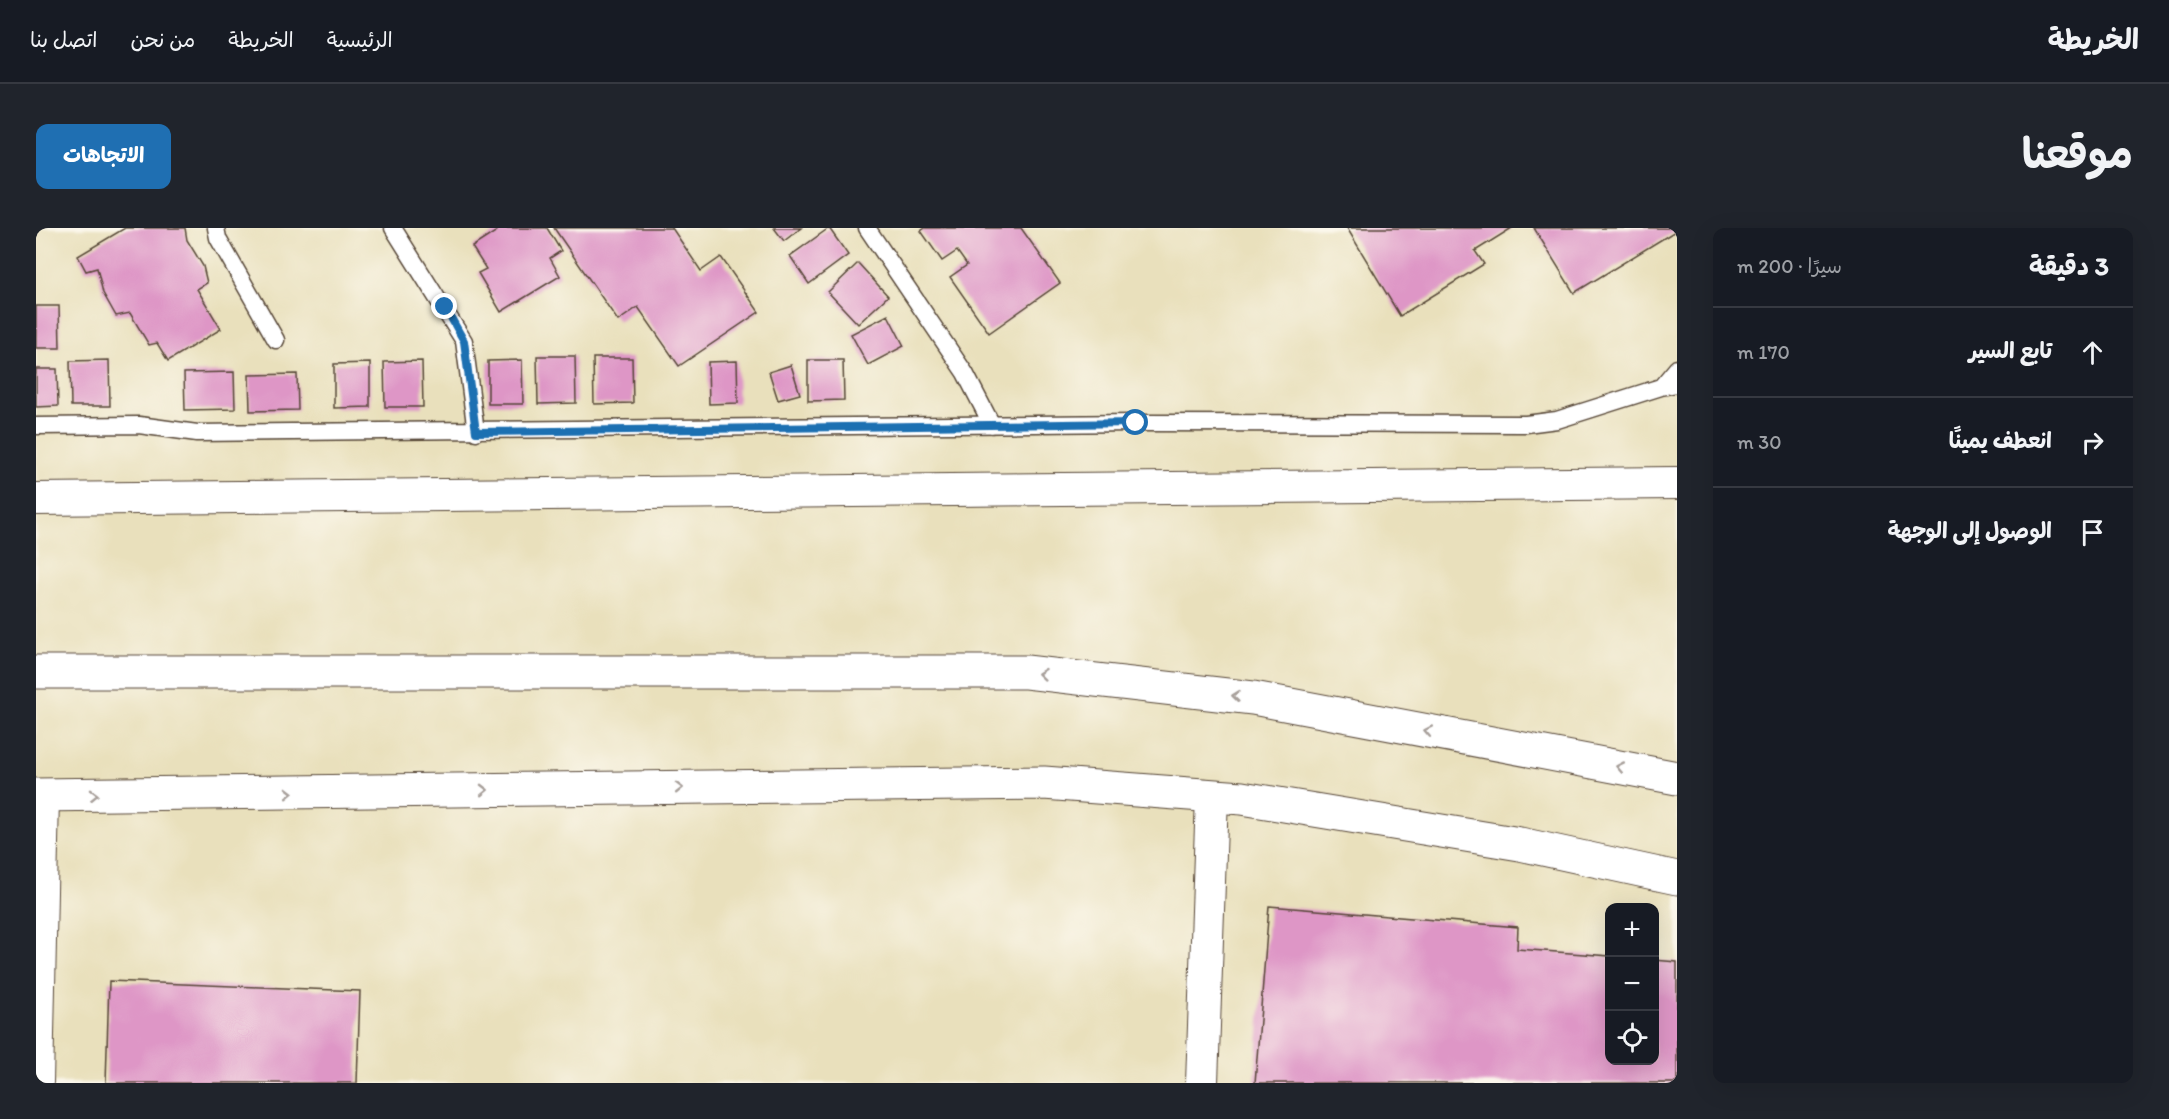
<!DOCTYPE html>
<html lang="ar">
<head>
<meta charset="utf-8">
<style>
	:root { --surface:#171b24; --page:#20242c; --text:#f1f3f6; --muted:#9ea1a6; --line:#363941; --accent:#1f6fb2 }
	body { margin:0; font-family:Itim,"Playpen Sans Arabic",sans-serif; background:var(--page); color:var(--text); direction:rtl }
	.controls { position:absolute; right:18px; bottom:18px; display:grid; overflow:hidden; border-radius:12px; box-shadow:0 6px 24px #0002 }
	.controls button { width:54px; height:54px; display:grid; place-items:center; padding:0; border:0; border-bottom:2px solid var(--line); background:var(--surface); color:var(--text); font:30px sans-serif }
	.stop { position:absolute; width:18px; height:18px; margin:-14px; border:4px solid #1f6fb2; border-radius:50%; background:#fff }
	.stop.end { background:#1f6fb2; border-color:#fff; box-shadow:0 2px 6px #0008 }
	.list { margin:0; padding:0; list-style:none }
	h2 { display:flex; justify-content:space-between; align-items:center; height:78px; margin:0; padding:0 24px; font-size:26px }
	h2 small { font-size:20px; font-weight:400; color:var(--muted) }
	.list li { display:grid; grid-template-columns:39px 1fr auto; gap:18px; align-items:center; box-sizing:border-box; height:90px; padding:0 24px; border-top:2px solid var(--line) }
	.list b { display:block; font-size:22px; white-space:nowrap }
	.list em { font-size:20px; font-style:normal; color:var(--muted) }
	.icon { flex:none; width:33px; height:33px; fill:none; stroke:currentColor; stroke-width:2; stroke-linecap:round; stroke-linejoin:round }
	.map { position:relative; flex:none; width:1641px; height:855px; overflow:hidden; direction:ltr; border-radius:12px }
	header { display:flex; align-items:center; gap:36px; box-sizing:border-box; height:84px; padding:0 30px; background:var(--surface); border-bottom:2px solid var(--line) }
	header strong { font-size:28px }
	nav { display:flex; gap:33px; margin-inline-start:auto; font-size:21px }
	.intro { display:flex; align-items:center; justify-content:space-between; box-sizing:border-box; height:144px; padding:0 36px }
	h1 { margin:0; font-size:42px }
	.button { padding:15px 27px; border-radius:12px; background:var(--accent); color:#fff; font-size:21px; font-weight:700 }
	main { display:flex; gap:36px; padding:0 36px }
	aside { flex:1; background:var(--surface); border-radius:12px; box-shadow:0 6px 24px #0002 }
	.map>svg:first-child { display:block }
</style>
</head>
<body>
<header>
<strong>الخريطة</strong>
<nav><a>الرئيسية</a><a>الخريطة</a><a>من نحن</a><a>اتصل بنا</a></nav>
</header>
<div class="intro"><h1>موقعنا</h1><a class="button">الاتجاهات</a></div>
<main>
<aside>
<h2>3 دقيقة<small>سيرًا · 200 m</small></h2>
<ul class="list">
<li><svg class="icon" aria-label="ahead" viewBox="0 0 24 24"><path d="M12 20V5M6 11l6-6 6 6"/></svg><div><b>تابع السير</b></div><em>170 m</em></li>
<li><svg class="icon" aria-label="right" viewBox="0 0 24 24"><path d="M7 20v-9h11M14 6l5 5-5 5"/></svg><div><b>انعطف يمينًا</b></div><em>30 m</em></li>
<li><svg class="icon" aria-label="arrive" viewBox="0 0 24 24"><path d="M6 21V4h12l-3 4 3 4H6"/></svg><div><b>الوصول إلى الوجهة</b></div></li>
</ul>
</aside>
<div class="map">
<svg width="1641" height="855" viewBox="0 0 1641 855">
	<rect width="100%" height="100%" fill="#fbf7ec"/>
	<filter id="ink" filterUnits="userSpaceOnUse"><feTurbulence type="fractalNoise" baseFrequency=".0167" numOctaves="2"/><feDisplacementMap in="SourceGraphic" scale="12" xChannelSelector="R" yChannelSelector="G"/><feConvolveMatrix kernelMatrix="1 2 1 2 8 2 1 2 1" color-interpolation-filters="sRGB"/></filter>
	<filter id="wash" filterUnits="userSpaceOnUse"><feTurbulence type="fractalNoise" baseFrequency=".008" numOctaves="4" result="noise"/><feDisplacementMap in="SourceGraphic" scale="24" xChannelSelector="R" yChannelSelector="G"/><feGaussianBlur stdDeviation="1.35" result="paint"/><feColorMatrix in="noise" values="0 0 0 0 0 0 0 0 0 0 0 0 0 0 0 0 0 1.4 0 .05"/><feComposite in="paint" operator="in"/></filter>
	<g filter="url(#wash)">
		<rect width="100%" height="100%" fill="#e9e0bc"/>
		<g id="blocks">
			<path fill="#de96c6" d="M89,0H149L151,12L167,38L171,55L161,61L185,101L132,133L121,115L113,117L94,85L80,88L67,65L61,40L50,43L42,28Z
				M460,0H511L525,23L514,30L524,48L465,84L442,45L450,41L436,19L461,3Z
				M518,0H636L665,43L685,29L723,84L643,138L602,79L582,93Z
				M738,0H765L748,13Z
				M793,0L812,27L773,56L754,28Z
				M889,0H985L1024,55L953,105L914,49L931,37L921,23L906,33L885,3Z
				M1311,0H1476L1439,23L1448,36L1364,88Z
				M1498,0H1641V2L1538,65Z
				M822,35L852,68L822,96L792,64Z
				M0,78H23L24,120H0Z
				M852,87L868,118L832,137L815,106Z
				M501,128H539L540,175L502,176Z
				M557,130H596L597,175L558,176Z
				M73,132L74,178H35L34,133Z
				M486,132L487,176H452V133Z
				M772,132H807L808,172L772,173Z
				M386,133L387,179H349L348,134Z
				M701,133L702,175L673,176L672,134Z
				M334,135V179L298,180V136Z
				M755,137L764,166L742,172L733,144Z
				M0,141H21L22,178L0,179Z
				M198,144L199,181L149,182L148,145Z
				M261,146L262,182L214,183L213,147Z
				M1233,678L1482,699L1481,721L1574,728V832H1618V732L1641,734V855H1219Z
				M73,753L324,763L321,855H70Z"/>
		</g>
	</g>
	<g filter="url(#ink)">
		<use href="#blocks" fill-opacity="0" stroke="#554536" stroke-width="1.5"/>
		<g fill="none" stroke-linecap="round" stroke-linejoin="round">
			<g stroke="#554536" stroke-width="19">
				<path id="lane" d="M180,0L182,10L240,112
					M357,0L428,113L440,204
					M831,0L929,145L956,197
					M1625,159L1641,140
					M0,198L103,197L161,205L1100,195L1490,196L1521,192L1625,159L1641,156"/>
			</g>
			<g stroke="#554536" stroke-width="34">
				<path id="street" d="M0,271L1641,255
					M1,855L7,568
					M1166,855L1176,568"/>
			</g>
			<g stroke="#554536" stroke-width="35">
				<path id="secondary" d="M0,444H990L1217,470L1641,550
					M0,567L1008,555L1206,570L1484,616L1641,650"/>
			</g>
			<use href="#lane" stroke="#fff" stroke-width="16"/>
			<use href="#street" stroke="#fff" stroke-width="32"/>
			<use href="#secondary" stroke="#fff" stroke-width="33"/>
		</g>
		<defs><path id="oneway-chevron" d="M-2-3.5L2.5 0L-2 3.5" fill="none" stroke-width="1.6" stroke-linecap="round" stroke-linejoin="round" transform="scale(1.5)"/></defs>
		<g stroke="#a79f9a">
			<use href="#oneway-chevron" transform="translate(1006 446) rotate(-174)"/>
			<use href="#oneway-chevron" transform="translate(1200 468) rotate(-174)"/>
			<use href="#oneway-chevron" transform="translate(1392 503) rotate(-169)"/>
			<use href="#oneway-chevron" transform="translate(1584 539) rotate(-169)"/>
			<use href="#oneway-chevron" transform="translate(643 560) rotate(-1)"/>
			<use href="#oneway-chevron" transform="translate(448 562) rotate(-1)"/>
			<use href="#oneway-chevron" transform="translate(253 565) rotate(-1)"/>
			<use href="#oneway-chevron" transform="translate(58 567) rotate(-1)"/>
		</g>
	</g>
	<g fill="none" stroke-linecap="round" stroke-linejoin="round" filter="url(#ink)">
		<path stroke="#1f6fb2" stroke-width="8" d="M409,79L428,113L440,204L1100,195"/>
	</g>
</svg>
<div class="controls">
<button>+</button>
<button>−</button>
<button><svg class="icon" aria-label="locate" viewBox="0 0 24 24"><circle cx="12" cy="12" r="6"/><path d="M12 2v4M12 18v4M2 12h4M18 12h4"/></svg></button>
</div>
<div class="stop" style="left:1100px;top:195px"></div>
<div class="stop end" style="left:409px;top:79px"></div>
</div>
</main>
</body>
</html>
